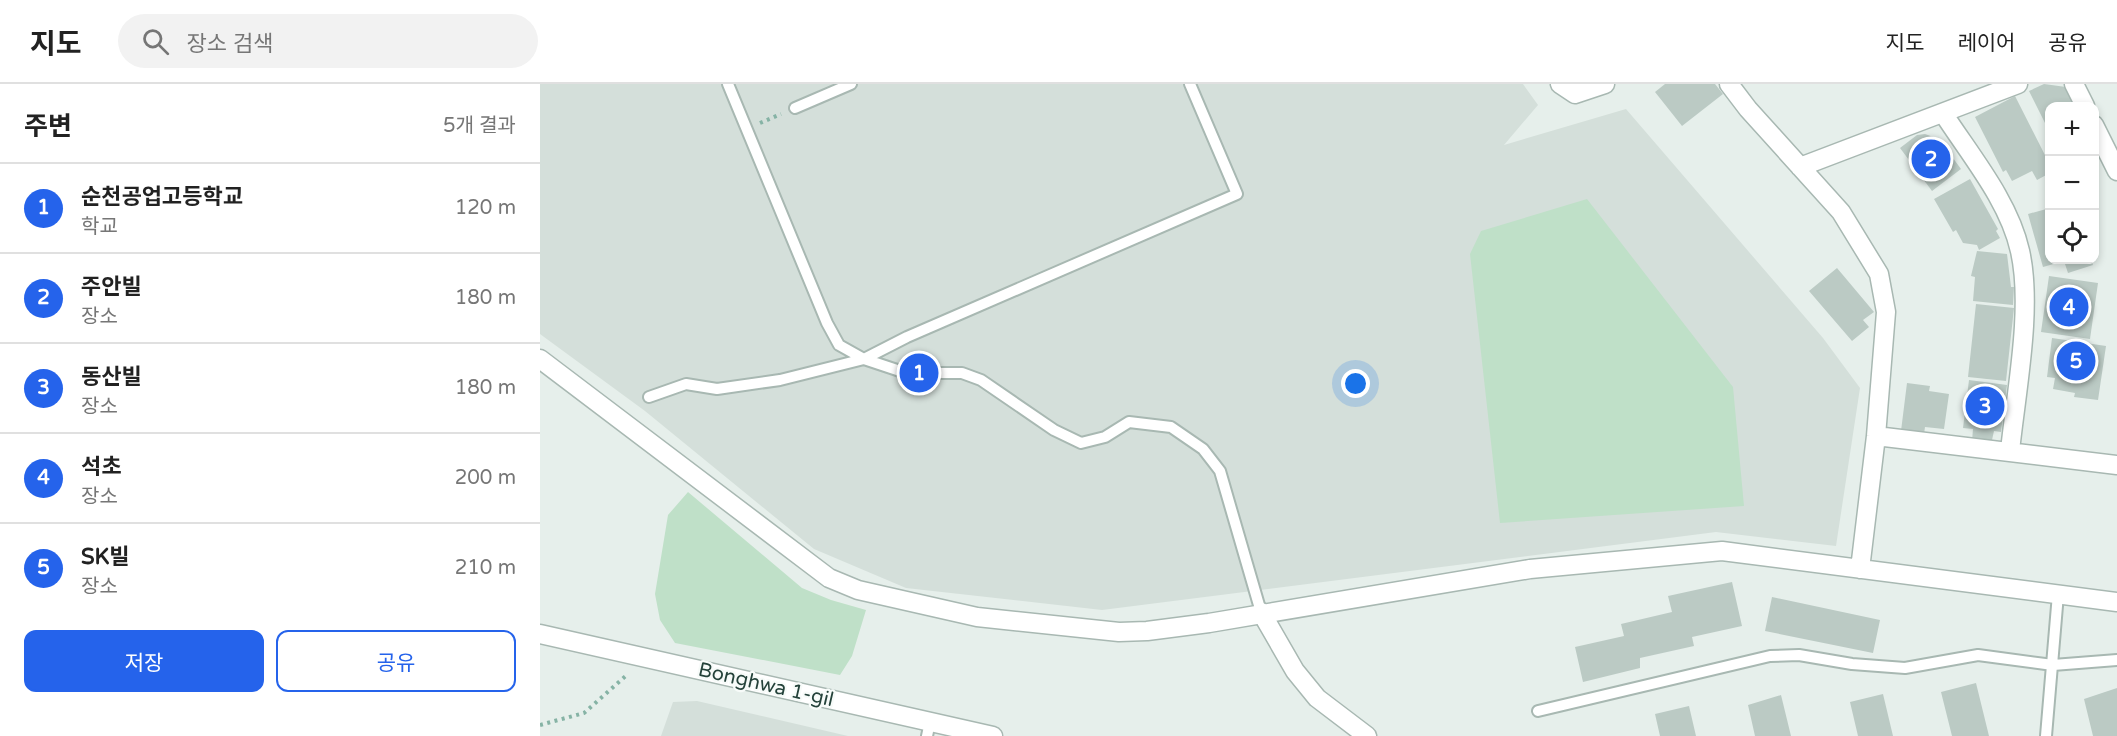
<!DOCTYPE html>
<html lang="ko">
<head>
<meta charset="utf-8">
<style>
	:root { --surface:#fff; --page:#f2f2f2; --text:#222; --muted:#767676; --line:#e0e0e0; --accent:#2563eb }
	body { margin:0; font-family:"Varela Round","Noto Sans KR",sans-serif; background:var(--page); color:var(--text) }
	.controls { position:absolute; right:18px; top:18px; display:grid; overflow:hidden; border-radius:12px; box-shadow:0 3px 9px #0003 }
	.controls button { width:54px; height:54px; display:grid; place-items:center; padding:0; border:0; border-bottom:2px solid var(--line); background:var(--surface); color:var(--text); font:30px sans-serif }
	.you { position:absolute; left:816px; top:300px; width:21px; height:21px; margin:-15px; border:4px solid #fff; border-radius:50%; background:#1a73e8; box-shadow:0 0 0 9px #1a73e833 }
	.badge { display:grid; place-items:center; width:39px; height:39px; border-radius:50%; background:var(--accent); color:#fff; font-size:20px; font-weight:700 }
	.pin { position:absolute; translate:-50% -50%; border:3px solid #fff; box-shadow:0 2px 6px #0006 }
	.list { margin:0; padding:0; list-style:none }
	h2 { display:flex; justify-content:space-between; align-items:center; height:78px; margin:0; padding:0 24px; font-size:26px }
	h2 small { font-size:20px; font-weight:400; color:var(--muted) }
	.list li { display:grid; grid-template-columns:39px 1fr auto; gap:18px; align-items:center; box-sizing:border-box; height:90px; padding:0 24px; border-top:2px solid var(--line) }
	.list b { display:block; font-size:22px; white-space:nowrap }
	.list p { margin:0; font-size:20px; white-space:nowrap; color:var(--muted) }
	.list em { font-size:20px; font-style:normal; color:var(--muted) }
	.actions { display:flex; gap:12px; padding:18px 24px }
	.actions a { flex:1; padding:14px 0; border:2px solid var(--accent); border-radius:12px; text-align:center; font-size:21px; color:var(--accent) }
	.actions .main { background:var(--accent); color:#fff }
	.icon { flex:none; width:33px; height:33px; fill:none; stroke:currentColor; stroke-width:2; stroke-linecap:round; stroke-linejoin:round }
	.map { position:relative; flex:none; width:1577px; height:652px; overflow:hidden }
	header { display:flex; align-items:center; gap:36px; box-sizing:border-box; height:84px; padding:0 30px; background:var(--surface); border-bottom:2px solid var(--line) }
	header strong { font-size:28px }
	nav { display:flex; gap:33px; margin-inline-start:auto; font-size:21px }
	.search { width:420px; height:54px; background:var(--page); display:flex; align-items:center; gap:15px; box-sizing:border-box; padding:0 21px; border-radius:33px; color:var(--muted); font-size:22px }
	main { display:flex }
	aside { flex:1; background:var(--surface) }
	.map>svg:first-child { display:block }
</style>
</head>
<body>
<header>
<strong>지도</strong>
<div class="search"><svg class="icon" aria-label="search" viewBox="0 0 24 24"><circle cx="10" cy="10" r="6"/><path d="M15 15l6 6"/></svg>장소 검색</div>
<nav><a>지도</a><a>레이어</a><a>공유</a></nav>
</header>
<main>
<aside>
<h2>주변<small>5개 결과</small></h2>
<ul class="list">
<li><span class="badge">1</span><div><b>순천공업고등학교</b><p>학교</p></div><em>120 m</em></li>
<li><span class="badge">2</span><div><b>주안빌</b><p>장소</p></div><em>180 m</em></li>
<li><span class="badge">3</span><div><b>동산빌</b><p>장소</p></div><em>180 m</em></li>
<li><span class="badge">4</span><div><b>석초</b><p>장소</p></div><em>200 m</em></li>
<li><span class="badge">5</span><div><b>SK빌</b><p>장소</p></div><em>210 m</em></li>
</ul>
<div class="actions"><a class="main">저장</a><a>공유</a></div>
</aside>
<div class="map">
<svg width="1577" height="652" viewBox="0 0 1577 652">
	<rect width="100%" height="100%" fill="#e6efeb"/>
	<path fill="#d4dfda" d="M0,0H983L998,21L964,61L1086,25L1283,254L1320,304L1296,462L1176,448L562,526L366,504L274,465L105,327L0,250Z
		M157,617L308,652H121L133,618Z"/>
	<path fill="#bfe0c8" d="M1047,115L1193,303L1204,422L960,439L930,170L941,147Z
		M148,408L262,504L291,516L326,526L312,572L300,591L135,559L120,536L115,510L128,431Z"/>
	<path fill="#bbcac4" d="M1125,0H1175L1183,10L1142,42L1115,8Z
		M1504,0L1526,3L1535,22H1510V49L1489,7Z
		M1475,12L1510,81V89L1497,96L1492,87L1472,97L1466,86L1463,88L1435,33Z
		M1385,50L1399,55L1421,85L1392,107L1360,64L1377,51Z
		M1430,95L1458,145L1456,147L1460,154L1439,166L1437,161L1423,159L1416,146L1413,148L1394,115Z
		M1510,124V176H1551L1553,181L1528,189L1524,177L1503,183L1488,130Z
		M1437,167L1467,170L1471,203H1474L1473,221L1433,217L1435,193L1431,192Z
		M1297,184L1334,228L1323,236L1329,243L1312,257L1269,207Z
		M1509,192L1558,199L1550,255L1501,248Z
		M1436,220L1474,224L1466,297L1428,293Z
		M1512,254L1566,262L1558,316L1534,313L1535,309L1513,305L1515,294L1507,293Z
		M1429,296L1467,301L1461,348L1454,347L1452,356L1448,359L1432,357L1433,345L1423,344Z
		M1367,299L1390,302L1389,307L1409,310L1404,345L1385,343L1384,350L1361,347Z
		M1192,498L1202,542L1152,553L1154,562L1100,574V584L1043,598L1035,563L1084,552L1081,540L1132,528L1128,512Z
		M1232,513L1340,536L1333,569L1225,547Z
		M1436,599L1449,652H1412L1401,608Z
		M1577,604V652H1553L1544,615Z
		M1343,610L1353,652H1318L1310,618Z
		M1241,611L1251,652H1215L1208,621Z
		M1149,622L1156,652H1120L1115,630Z"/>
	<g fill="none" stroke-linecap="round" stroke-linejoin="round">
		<g stroke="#a8b8b2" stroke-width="14">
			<path id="service" d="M188,0L287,239L299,261L324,275L366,289H422L441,296L514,346L541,359L565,353L589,338L631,343L663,365L680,387L721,528
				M255,24L311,0
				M109,313L146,300L177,305L240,296L324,275L367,253L697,110L650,0
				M998,627L1230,572L1259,571L1312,580L1365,584L1438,571L1513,581L1577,576
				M387,652L390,638
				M1506,652L1518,510"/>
		</g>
		<g stroke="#a8b8b2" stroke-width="21">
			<path id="minor" d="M1020,0L1035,10L1065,0
				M1189,0L1208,25L1301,128L1339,190L1346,228L1336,352L1320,485
				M1534,0L1545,22
				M1403,29C1430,71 1469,117 1480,167C1493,224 1476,308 1470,367
				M1554,41L1577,87
				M1260,83L1478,0
				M0,275L289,494L318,506L437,533L579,548L607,547L669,539L990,485L1182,467L1577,518
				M1336,352L1577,381
				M721,528L755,587L777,614L827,652"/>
		</g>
		<g stroke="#a8b8b2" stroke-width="21">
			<path id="tertiary" d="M0,550L453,652"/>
		</g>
		<path stroke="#86b3a5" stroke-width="4" stroke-dasharray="3 4.5" stroke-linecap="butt" d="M220,39L241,30
			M0,641L44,629L88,590"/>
		<use href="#service" stroke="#fff" stroke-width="10"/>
		<use href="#minor" stroke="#fff" stroke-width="18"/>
		<use href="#tertiary" stroke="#fff" stroke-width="18"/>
	</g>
	<g text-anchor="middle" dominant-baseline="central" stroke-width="4.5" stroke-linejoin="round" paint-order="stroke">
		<g font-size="20" fill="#24423a" stroke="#f7fbf9">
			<text transform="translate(226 601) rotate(13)">Bonghwa 1-gil</text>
		</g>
	</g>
</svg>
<div class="controls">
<button>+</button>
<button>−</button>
<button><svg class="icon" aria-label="locate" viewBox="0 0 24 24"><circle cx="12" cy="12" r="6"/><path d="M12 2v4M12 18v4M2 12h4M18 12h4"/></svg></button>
</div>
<div class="you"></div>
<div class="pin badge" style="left:379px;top:289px">1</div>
<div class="pin badge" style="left:1391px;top:75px">2</div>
<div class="pin badge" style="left:1445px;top:322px">3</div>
<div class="pin badge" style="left:1529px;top:223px">4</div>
<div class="pin badge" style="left:1536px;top:277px">5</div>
</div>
</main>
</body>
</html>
